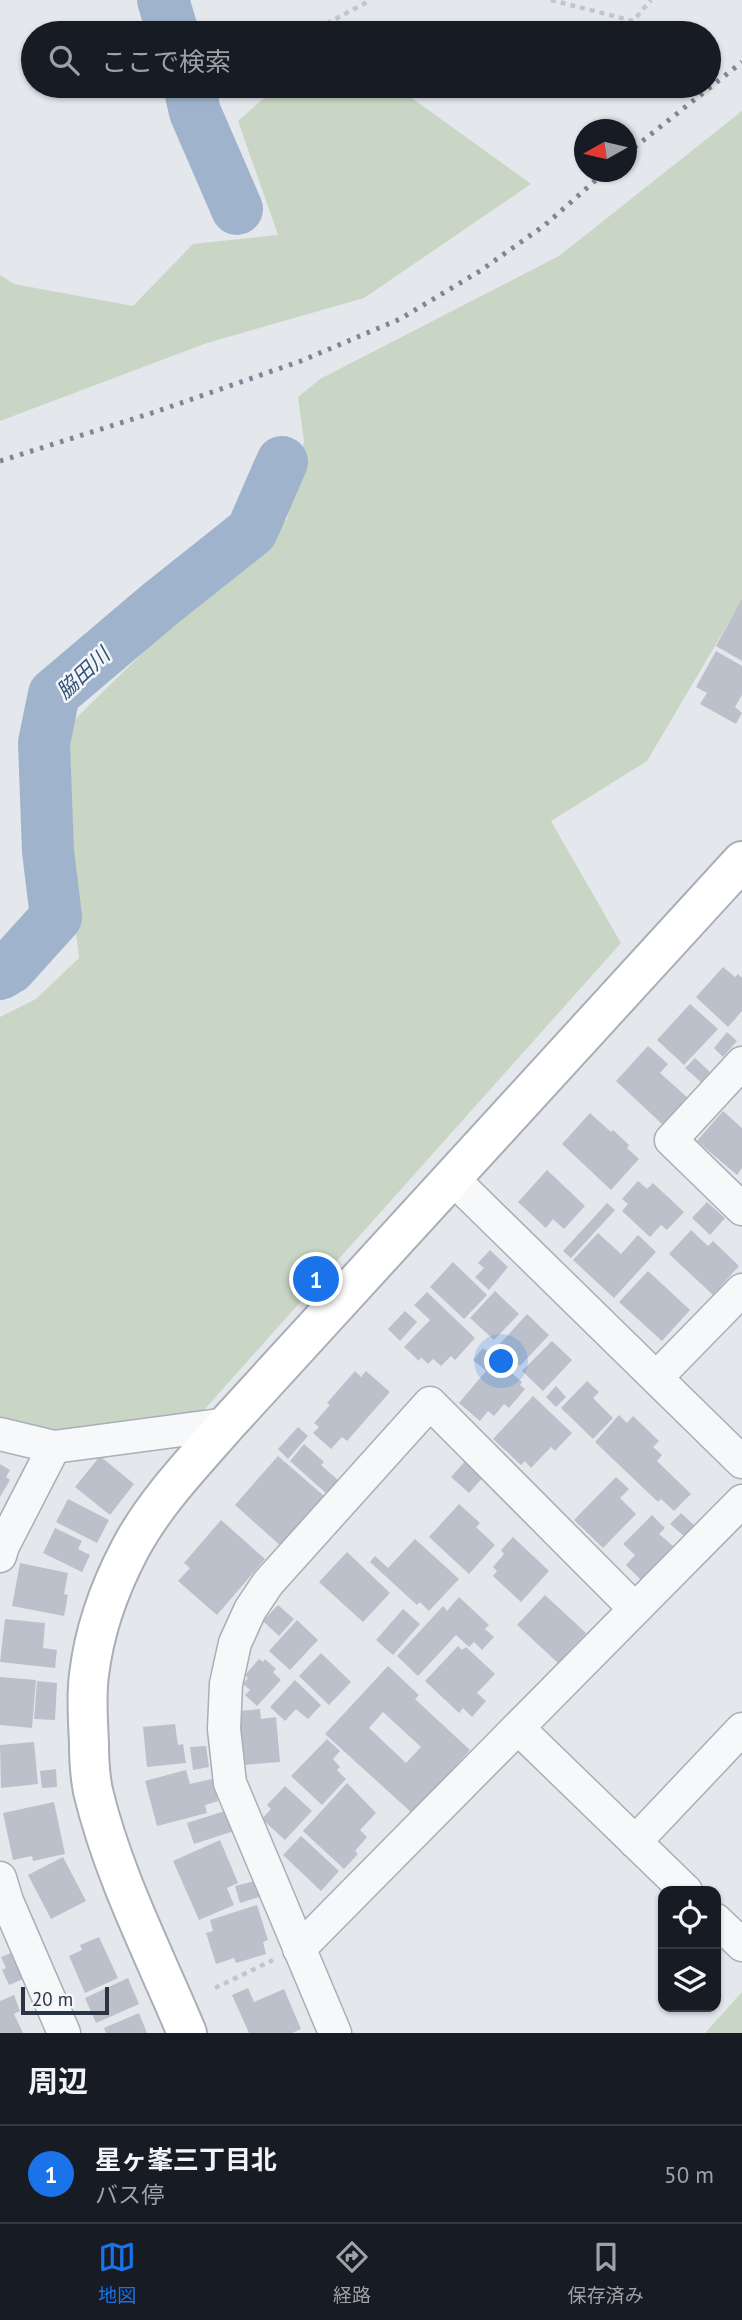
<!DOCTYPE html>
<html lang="ja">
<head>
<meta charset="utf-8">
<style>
	:root { --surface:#171b24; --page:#242831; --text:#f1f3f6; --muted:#9ea1a6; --line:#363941; --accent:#1a73e8 }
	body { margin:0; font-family:"PT Sans","Noto Sans JP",sans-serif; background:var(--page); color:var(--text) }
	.controls { position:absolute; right:21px; bottom:21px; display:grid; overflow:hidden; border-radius:14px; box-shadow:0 2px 5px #0004 }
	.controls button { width:63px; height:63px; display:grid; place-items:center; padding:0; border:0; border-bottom:2px solid var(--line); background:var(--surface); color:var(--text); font:35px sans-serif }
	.compass { position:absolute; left:574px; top:119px; width:63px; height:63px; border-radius:50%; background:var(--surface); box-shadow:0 2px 5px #0004; rotate:262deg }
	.scale { position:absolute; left:21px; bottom:18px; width:88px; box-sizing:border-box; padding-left:7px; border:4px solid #2b3445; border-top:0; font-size:19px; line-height:24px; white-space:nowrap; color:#2b3445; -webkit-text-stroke:5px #f4f6f9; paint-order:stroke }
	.you { position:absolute; left:502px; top:1362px; width:24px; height:24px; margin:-18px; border:5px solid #fff; border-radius:50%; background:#1a73e8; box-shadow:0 0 0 10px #1a73e833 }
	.badge { display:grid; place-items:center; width:46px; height:46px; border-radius:50%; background:var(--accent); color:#fff; font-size:23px; font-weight:700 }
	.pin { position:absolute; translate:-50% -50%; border:4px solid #fff; box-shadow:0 2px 7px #0006 }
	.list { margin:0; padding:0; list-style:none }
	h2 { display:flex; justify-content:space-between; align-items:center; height:91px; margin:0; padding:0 28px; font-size:30px }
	h2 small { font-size:23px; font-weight:400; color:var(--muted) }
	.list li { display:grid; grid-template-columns:46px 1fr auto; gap:21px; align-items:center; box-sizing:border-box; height:98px; padding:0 28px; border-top:2px solid var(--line) }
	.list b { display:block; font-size:26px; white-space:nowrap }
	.list p { margin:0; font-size:23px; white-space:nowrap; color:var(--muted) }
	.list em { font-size:23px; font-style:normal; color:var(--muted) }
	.icon { flex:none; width:38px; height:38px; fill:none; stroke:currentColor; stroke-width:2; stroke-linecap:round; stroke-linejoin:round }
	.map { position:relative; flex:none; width:742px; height:2033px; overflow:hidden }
	.search { position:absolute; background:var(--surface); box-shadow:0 2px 5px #0004; left:21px; right:21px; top:21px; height:77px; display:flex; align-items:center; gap:18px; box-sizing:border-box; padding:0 24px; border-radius:38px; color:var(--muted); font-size:26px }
	.sheet { height:189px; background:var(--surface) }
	nav { display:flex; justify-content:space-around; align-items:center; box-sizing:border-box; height:98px; border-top:2px solid var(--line); background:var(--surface); font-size:19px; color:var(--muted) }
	nav a { display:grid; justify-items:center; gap:4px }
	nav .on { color:var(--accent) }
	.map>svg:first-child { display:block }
</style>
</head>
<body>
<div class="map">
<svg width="742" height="2033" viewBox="0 0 742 2033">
	<rect width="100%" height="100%" fill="#e4e7ec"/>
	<path fill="#c9d6c5" d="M278,86H395L531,184L364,298L207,343L0,421V275L14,284L133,306L193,244L278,235L238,121Z
		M742,111V600L647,761L551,821L621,943L203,1411L43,1432L0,1419V1017L36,999L79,958L66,849L70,724L162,634L287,519L304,441L298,397L320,379L559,256Z
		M742,1992V2033H705Z"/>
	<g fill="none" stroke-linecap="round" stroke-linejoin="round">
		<path stroke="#9fb4cc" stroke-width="52" d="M163,0L173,33
			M189,86L195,112L237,209
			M0,974L10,968L56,917L48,851L44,743L54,694L159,605L252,531L282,462"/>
	</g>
	<path fill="#bbc0ca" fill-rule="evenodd" d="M742,599V661L716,646Z
		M716,651L742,666V695L735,707L742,713L736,724L700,704L707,693L696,687Z
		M723,967L735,977L738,974L742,978V1011L728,1027L696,997Z
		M690,1004L718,1029L684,1065L657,1040Z
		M727,1032L737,1041L723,1057L714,1048Z
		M648,1046L668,1064L660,1073L688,1098L663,1125L616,1081Z
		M695,1058L710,1072L701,1082L685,1068Z
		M723,1111L742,1128V1168L737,1175L697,1141Z
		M590,1113L611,1132L613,1130L629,1145L627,1148L639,1159L611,1190L562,1144Z
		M547,1170L585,1206L564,1229L553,1219L546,1228L518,1202Z
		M638,1181L647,1189L653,1183L684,1212L667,1230L661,1225L650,1237L622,1211L628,1204L622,1199Z
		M707,1202L725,1218L710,1235L692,1218Z
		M607,1203L615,1210L571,1258L563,1251Z
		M691,1230L708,1246L713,1241L739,1266L713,1295L669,1254Z
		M598,1233L621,1254L638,1235L656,1252L614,1298L573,1260Z
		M490,1250L508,1267L489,1290L475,1277L484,1268L478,1263Z
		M453,1262L487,1295L464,1319L430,1287Z
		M648,1271L690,1310L662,1341L619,1302Z
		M495,1291L519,1314L494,1340L470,1318Z
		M427,1292L475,1338L455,1360L451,1356L441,1366L433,1359L428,1364L421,1357L419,1361L404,1347L430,1320L414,1305Z
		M405,1311L417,1322L400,1341L388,1329Z
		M527,1314L549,1335L520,1366L498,1346Z
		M552,1341L572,1360L543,1391L522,1371Z
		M483,1348L522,1382L520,1385L525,1389L509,1408L504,1404L494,1416L488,1411L480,1421L459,1403L486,1371L473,1360Z
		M355,1371L361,1377L366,1371L390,1392L347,1441L342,1437L331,1449L313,1433L319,1427L314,1423L330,1405L327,1403Z
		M587,1381L599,1392L593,1398L613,1418L593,1439L561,1408Z
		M556,1386L566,1397L556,1407L546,1397Z
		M533,1396L572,1433L555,1451L551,1447L531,1468L525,1461L521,1465L493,1439Z
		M619,1415L627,1423L633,1416L659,1441L653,1447L662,1455L657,1461L691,1494L674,1511L661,1499L658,1502L595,1442Z
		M298,1427L308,1436L288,1459L278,1449Z
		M304,1444L324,1462L321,1465L339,1481L327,1494L290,1461Z
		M100,1456L134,1484L110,1515L75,1487Z
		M278,1456L324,1496L281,1546L235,1505Z
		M467,1459L485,1475L469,1493L451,1477Z
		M0,1464L10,1470L6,1477L10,1480L0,1497Z
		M616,1477L629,1489L620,1498L636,1514L603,1548L574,1520Z
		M68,1499L109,1520L97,1543L56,1522Z
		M459,1504L480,1523L476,1527L495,1545L469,1574L429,1537Z
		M681,1513L695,1526L685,1537L670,1524Z
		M652,1515L665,1528L659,1534L673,1546L641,1580L626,1565L635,1555L623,1544Z
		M221,1520L265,1559L217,1615L178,1581L190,1568L184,1563Z
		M55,1528L82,1541L78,1549L90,1555L82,1572L43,1553Z
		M513,1537L549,1571L521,1602L493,1576L497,1571L493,1567L504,1554L501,1550Z
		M415,1539L459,1579L429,1611L420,1602L417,1605L370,1562L375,1556L388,1568Z
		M347,1552L390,1593L363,1622L319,1582Z
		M20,1563L68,1573L64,1594L68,1595L64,1616L12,1606Z
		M545,1595L586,1633L558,1663L517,1625Z
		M459,1597L489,1625L485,1629L494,1637L482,1650L474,1642L469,1647L456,1635L418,1676L397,1656L443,1606L447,1611Z
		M278,1605L294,1619L279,1636L263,1621Z
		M403,1609L420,1624L393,1655L376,1640Z
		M5,1619L45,1623L43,1648L57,1650L55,1668L0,1662Z
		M297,1620L318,1640L290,1670L269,1651Z
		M458,1646L462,1650L466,1647L495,1674L477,1693L486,1701L472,1717L463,1708L459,1713L425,1681Z
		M321,1653L351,1682L329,1705L299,1676Z
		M259,1659L263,1662L265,1659L276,1669L273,1672L281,1680L257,1706L245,1695L250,1690L243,1684L248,1678L245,1675Z
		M388,1666L419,1695L415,1699L470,1750L412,1813L325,1734ZM383,1712L421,1747L406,1763L369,1728Z
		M0,1677L36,1680L32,1728L0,1725Z
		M295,1680L321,1705L308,1719L296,1709L285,1721L270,1707Z
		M37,1681L57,1683L55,1720L34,1719Z
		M260,1709L261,1719L276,1717L280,1762L243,1765L239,1711Z
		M175,1724L178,1745L183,1744L186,1763L147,1767L143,1727Z
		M327,1739L340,1751L333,1759L340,1767L337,1770L346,1779L322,1805L291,1776Z
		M34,1742L38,1784L1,1788L0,1745Z
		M206,1746L209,1767L193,1770L190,1747Z
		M56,1769L57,1787L42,1788L40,1771Z
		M186,1770L190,1784L212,1779L218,1801L205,1805L207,1813L157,1826L145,1781Z
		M347,1783L376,1813L360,1830L367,1837L355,1851L358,1854L344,1869L303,1831Z
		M285,1786L312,1811L285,1840L262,1819L271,1809L267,1805Z
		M54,1802L65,1854L33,1861L32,1856L13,1860L3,1813Z
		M228,1810L234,1831L194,1844L187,1823Z
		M301,1836L339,1871L321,1891L283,1855Z
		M220,1840L238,1883L227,1888L234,1905L199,1920L173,1861Z
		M63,1857L86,1901L51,1919L28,1875Z
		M255,1881L259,1897L240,1903L235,1886Z
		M257,1905L268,1940L263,1942L266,1954L236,1963L234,1958L216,1964L206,1933L213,1931L210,1920Z
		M99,1937L118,1978L85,1993L69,1956L82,1950L80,1945Z
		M11,1953L23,1979L9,1985L2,1970L6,1968L1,1957Z
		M128,1978L139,2004L96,2023L85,1998Z
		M248,1988L254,2002L284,1989L301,2029L292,2033H249L232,1995Z
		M14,1995L20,2011L14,2014L23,2033H0V2001Z
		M139,2013L147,2033H106L104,2028Z"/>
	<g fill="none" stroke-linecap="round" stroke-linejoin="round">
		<g stroke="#a9aeb7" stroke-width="35">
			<path id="street" d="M742,1063L671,1140L742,1209
				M452,1178L742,1462
				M656,1378L742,1290
				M0,1434L54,1447L227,1424
				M0,1556L3,1546L54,1447
				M518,1728L686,1891
				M635,1842L742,1729
				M0,1878L7,1901L64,2033
				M716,1920L742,1945
				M299,1949L742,1501
				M335,2033L230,1783L224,1729L226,1684L235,1643L250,1610L268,1583L430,1403L635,1609"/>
		</g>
		<g stroke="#a9aeb7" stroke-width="42">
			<path id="secondary" d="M187,2033C154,1954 113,1875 93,1791C90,1776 89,1759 89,1743C88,1721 86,1697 89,1675C94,1632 110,1587 130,1549C155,1502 193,1463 227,1424L742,861"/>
		</g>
		<path stroke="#c2c5cb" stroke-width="4.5" stroke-dasharray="5 5" stroke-linecap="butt" d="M551,0L633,21L651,0
			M309,33L371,0
			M215,1988L273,1960"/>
		<use href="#street" stroke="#f7f8fa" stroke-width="32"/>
		<use href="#secondary" stroke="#fff" stroke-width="38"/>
		<path stroke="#7d8696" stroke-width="5" stroke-dasharray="3.5 7" stroke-linecap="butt" d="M626,154L742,62
			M0,461L155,412L301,361L400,319L480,271L545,225L605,172"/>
	</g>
	<g text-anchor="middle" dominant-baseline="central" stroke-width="5" stroke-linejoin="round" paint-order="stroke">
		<g font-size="21" font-style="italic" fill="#34527a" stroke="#f4f6f9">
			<text transform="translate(83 673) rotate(-43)">脇田川</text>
		</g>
	</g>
</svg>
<div class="controls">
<button><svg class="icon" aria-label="locate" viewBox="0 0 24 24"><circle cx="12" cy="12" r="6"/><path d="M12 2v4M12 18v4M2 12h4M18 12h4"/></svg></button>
<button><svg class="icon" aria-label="layers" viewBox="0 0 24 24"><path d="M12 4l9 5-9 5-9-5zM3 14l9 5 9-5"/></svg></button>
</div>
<svg class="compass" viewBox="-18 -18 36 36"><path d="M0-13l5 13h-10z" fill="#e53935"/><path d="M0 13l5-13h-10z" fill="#9ea1a6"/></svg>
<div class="scale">20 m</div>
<div class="you"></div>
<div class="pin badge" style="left:316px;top:1279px">1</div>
<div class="search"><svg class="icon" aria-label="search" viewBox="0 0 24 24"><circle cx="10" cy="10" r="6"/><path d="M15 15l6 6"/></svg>ここで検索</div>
</div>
<section class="sheet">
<h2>周辺<small></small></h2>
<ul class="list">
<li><span class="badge">1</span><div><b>星ヶ峯三丁目北</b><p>バス停</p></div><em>50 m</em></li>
</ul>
</section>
<nav>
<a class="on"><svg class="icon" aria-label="map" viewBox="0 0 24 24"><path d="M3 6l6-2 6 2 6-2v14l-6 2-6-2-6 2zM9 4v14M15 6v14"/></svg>地図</a>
<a><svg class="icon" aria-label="directions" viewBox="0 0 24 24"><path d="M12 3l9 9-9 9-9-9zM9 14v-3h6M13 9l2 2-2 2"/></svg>経路</a>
<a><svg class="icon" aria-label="saved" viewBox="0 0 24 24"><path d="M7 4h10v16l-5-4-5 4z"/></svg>保存済み</a>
</nav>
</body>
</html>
